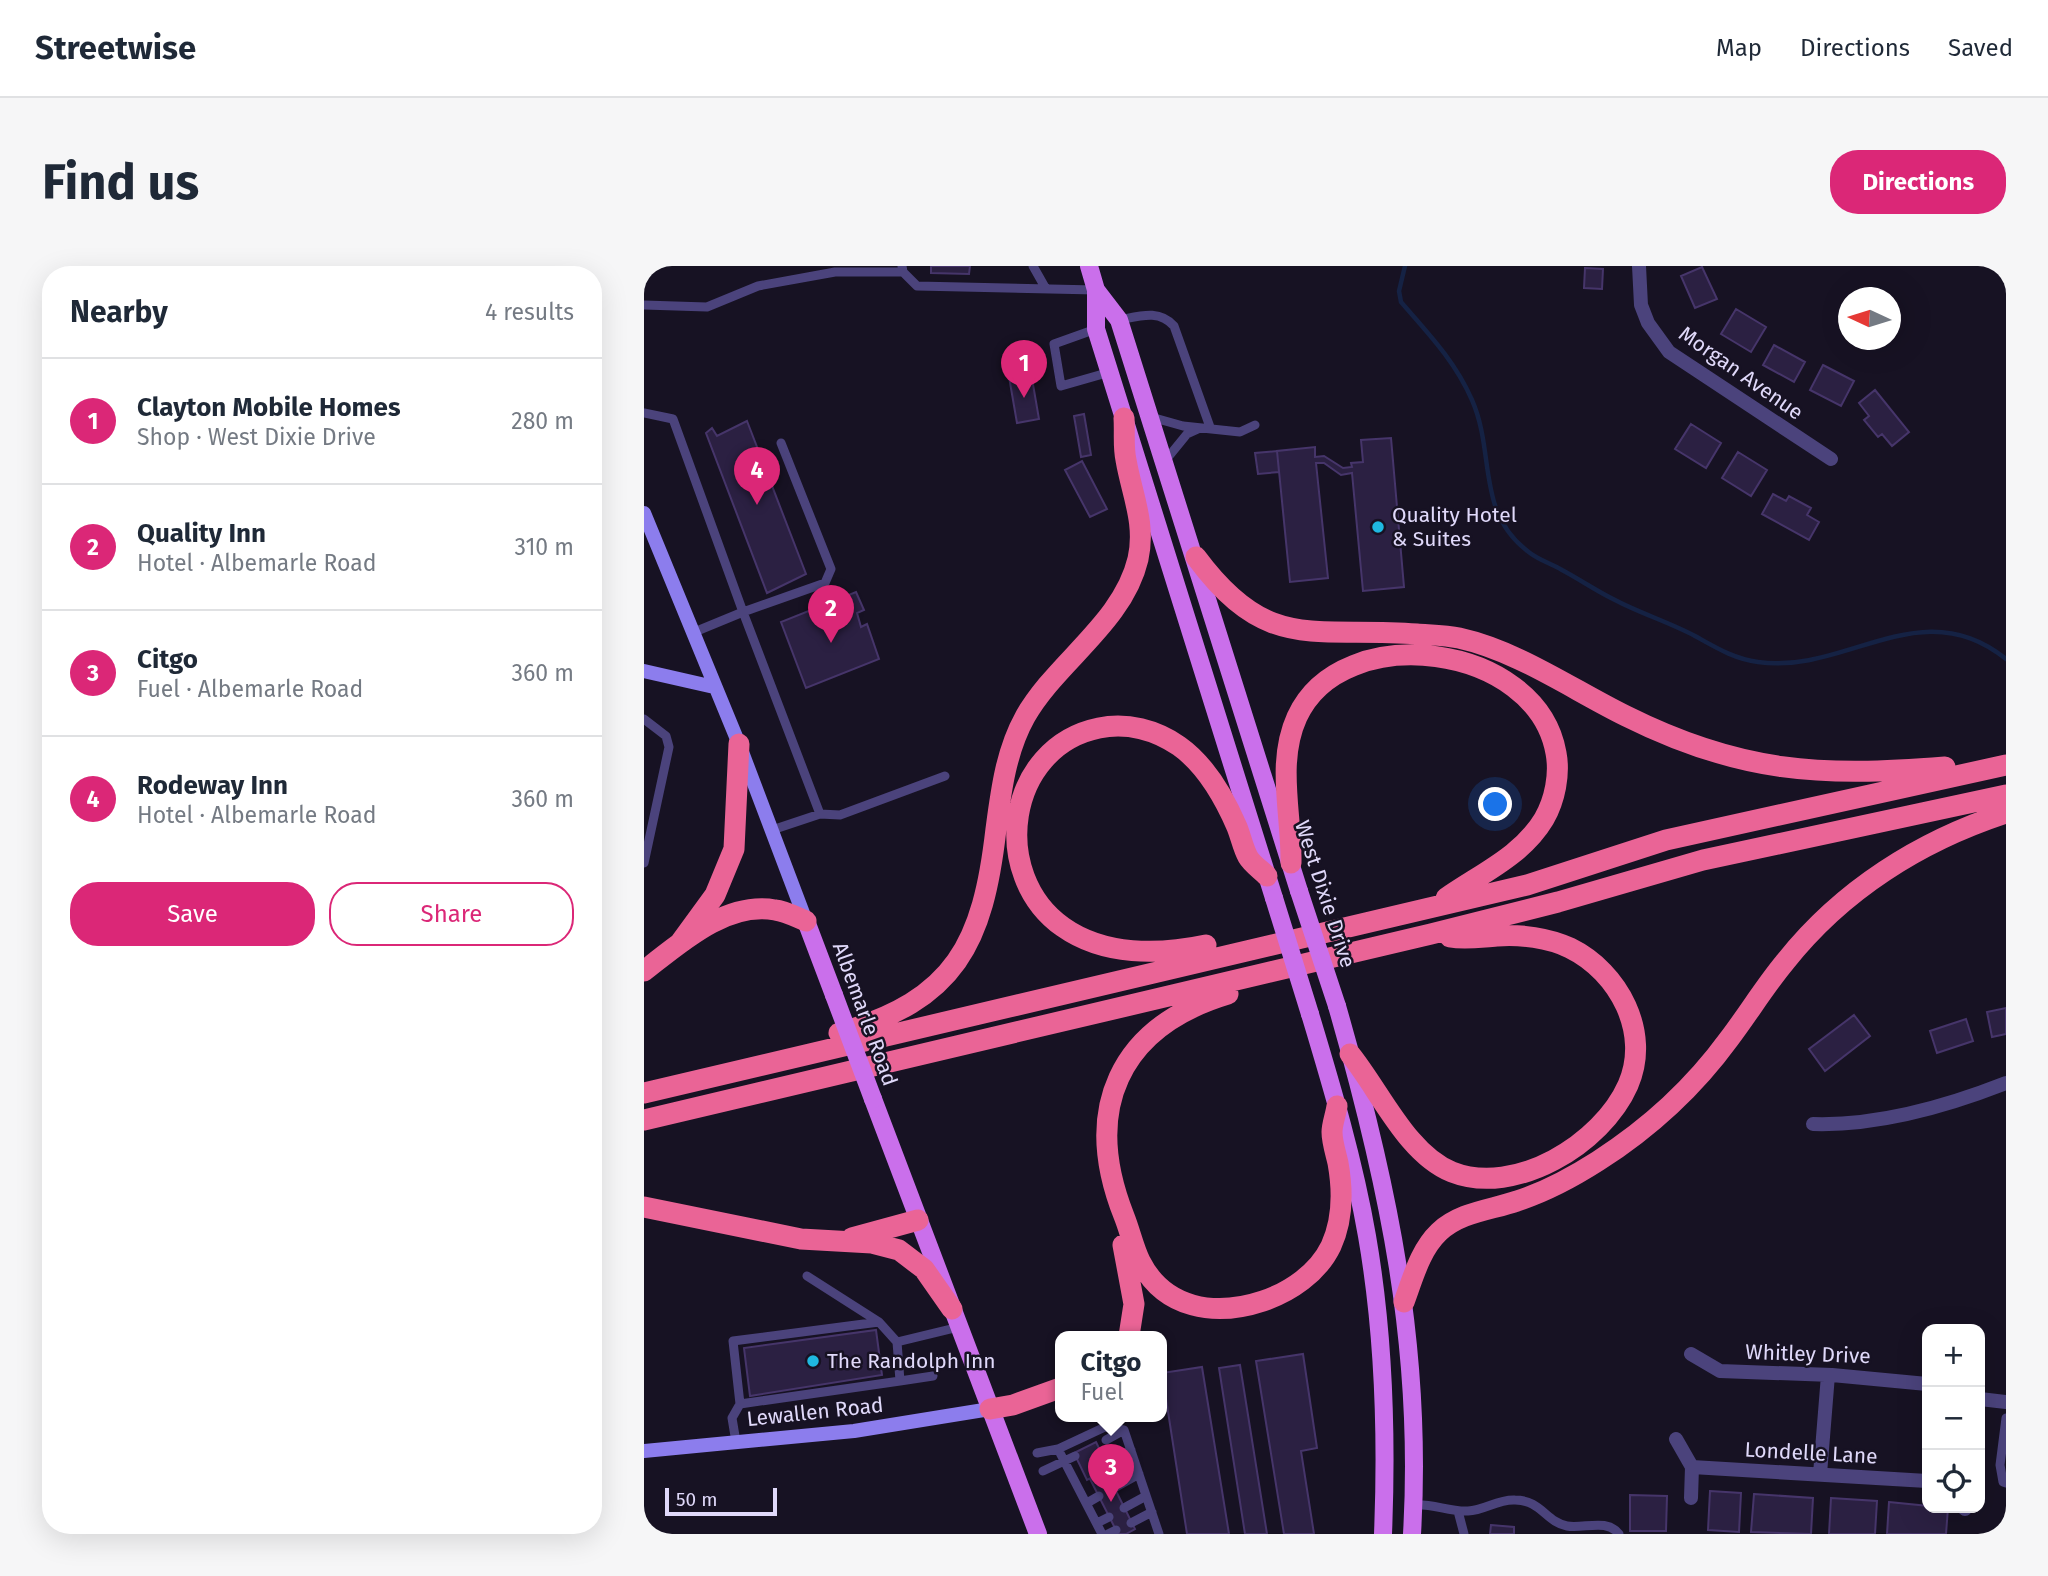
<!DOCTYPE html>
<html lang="en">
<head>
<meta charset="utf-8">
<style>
	:root { --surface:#fff; --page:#f6f6f7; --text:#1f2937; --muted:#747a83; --line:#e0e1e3; --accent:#db2777 }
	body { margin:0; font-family:"Fira Sans",sans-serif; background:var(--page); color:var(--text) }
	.controls { position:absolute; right:21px; bottom:21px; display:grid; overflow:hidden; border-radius:14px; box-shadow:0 7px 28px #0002 }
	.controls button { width:63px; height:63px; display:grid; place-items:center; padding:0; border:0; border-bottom:2px solid var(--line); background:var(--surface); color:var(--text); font:35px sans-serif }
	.compass { position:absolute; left:1194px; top:21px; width:63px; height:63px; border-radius:50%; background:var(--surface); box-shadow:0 7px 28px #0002; rotate:274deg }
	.scale { position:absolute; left:21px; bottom:18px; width:112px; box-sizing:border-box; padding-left:7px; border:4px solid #e0d9fa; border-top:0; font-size:19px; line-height:24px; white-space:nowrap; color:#e0d9fa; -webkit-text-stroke:5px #171223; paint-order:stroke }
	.you { position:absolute; left:852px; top:539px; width:24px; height:24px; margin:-18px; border:5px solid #fff; border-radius:50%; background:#1a73e8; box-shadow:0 0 0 10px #1a73e833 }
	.badge { display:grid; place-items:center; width:46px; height:46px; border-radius:50%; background:var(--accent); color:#fff; font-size:23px; font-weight:700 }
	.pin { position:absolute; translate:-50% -58px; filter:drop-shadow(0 2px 4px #0008) }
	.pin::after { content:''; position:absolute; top:37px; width:24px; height:21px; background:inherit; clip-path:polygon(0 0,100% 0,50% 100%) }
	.popup { position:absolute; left:411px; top:1065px; width:112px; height:91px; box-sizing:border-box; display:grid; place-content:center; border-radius:14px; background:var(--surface); filter:drop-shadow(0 2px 5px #0005); font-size:23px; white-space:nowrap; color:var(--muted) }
	.popup b { font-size:26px; color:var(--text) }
	.popup::after { content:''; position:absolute; left:50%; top:100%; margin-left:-14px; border:14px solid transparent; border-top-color:var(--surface) }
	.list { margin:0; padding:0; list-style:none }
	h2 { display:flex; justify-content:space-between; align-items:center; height:91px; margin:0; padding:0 28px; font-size:30px }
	h2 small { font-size:23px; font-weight:400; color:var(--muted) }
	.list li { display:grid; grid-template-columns:46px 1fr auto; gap:21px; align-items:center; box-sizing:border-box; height:126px; padding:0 28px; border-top:2px solid var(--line) }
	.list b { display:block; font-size:26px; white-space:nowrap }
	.list p { margin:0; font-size:23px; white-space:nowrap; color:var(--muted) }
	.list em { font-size:23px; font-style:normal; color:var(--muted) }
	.actions { display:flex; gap:14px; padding:21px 28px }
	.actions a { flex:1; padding:16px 0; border:2px solid var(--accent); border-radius:28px; text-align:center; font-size:24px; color:var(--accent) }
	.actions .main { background:var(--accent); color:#fff }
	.icon { flex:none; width:38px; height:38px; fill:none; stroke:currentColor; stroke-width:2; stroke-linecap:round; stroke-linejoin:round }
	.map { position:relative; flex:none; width:1362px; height:1268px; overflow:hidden; border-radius:28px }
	header { display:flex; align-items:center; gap:42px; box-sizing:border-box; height:98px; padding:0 35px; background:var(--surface); border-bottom:2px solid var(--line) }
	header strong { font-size:33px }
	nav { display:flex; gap:38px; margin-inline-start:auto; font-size:24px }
	.intro { display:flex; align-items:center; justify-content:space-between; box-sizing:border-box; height:168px; padding:0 42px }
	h1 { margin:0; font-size:49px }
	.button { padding:18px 32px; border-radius:28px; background:var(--accent); color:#fff; font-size:24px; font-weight:700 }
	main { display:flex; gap:42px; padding:0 42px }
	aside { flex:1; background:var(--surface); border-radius:28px; box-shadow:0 7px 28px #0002 }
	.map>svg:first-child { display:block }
</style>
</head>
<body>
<header>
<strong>Streetwise</strong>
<nav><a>Map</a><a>Directions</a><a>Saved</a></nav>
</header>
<div class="intro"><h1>Find us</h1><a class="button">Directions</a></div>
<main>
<aside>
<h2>Nearby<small>4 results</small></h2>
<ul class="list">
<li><span class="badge">1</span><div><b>Clayton Mobile Homes</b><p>Shop · West Dixie Drive</p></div><em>280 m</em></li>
<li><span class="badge">2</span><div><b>Quality Inn</b><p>Hotel · Albemarle Road</p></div><em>310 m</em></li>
<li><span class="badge">3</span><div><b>Citgo</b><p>Fuel · Albemarle Road</p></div><em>360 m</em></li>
<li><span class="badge">4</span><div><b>Rodeway Inn</b><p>Hotel · Albemarle Road</p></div><em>360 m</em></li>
</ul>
<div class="actions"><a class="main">Save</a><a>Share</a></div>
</aside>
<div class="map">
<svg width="1362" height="1268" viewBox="0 0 1362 1268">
	<rect width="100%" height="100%" fill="#171223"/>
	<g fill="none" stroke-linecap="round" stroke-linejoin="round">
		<path stroke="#152244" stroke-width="4.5" d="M761,0L755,25L757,36C784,67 811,95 828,134C852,189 831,247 886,287C895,294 908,298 918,304C935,313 951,324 969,333C995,347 1025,356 1051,370C1071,381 1090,393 1114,396C1202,409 1277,324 1362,393"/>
	</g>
	<path fill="#2b2042" stroke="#46356a" stroke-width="2" d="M287,0H326L325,8L287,7Z
		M1058,1L1073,33L1051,42L1037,10Z
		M941,2L959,3L958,23L940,22Z
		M1092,43L1122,61L1107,86L1077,68Z
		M1130,79L1161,96L1150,116L1119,99Z
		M1179,99L1210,115L1197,140L1166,124Z
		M386,101L395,153L373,157L364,105Z
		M1231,124L1265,166L1248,180L1238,168L1234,171L1220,154L1225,150L1215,137Z
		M440,148L447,189L437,191L430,150Z
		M103,155L162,308L123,327L62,167L68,162L73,170Z
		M1047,158L1077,177L1062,202L1031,183Z
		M747,172L760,321L719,325L708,207L697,209L680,197H672L684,312L646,316L633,185L671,181V191L680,190L699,202L708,201L707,197L719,196L717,174Z
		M633,185L635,206L614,208L611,187Z
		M1094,186L1123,204L1107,230L1078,212Z
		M438,195L463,243L446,251L421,204Z
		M1129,228L1142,235L1145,230L1167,242L1163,249L1175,256L1165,274L1118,248Z
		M212,326L220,344L213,347L217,361L223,358L235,393L162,422L137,356Z
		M1362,742V768L1348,771L1343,746Z
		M1210,749L1226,770L1181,805L1165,783Z
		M1322,753L1329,775L1293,787L1286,765Z
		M232,1064L238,1109L106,1130L100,1082Z
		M659,1088L673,1182L657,1185L670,1268H640L612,1095Z
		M596,1099L623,1268H601L575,1102Z
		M558,1101L585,1268H543L518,1107Z
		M452,1176L465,1203L443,1214L430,1187Z
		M462,1205L491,1263L482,1268H474L446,1213Z
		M1066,1225L1097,1227L1095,1266L1064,1264Z
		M1110,1228L1169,1232L1167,1268L1107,1266Z
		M986,1229L1023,1230L1022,1265H986Z
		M1187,1232L1233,1235L1231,1268H1185Z
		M1245,1236L1304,1242L1302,1268H1243Z
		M847,1259L870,1261V1268H846Z"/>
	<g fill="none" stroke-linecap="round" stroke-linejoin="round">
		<path stroke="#4b437c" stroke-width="9" d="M258,0L259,6L273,20L452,24
			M389,0L402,23
			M0,39L63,41L114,20L191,6H259
			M475,54C496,50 515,43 530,60L566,161
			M452,63L410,78L417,120L466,106
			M0,147L29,153L99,346L181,317L187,303L137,177
			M507,151L539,160L596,166L611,159
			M521,195L543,168L554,163
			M48,367L99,346L176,548L128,564
			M0,453L22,470L25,481L0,597
			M176,548L196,549L301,510
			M163,1010L235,1056
			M256,1115L289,1110
			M96,1138L89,1075L235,1056L253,1076
			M1362,1152L1356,1199L1359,1216L1362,1217
			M462,1174L480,1164
			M92,1176L88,1152L96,1138L256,1115L253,1076L315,1061
			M393,1187L414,1183
			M472,1191L487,1184
			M399,1205L431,1190
			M470,1222L495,1208
			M443,1237L455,1230
			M769,1239C788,1237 805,1246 824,1245C841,1244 854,1233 871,1234C897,1234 902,1256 923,1260C940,1263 963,1252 975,1268
			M480,1242L502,1230
			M814,1245L820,1268
			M453,1257L465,1251
			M487,1257L508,1246
			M458,1268L414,1183L461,1161L480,1164L515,1268
			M464,1268L472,1264"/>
		<path stroke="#4b437c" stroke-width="14" d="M995,0L997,39L1004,57L1025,86L1187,193
			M1169,858C1235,860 1301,841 1362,817
			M1047,1088L1076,1105L1188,1109L1283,1118
			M1336,1133L1362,1136
			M1032,1173L1048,1201L1047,1232
			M1048,1201L1283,1215
			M1176,1208L1184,1109
			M1320,1242L1321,1243"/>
		<path stroke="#8c7ded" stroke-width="14" d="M0,247L95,478L162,655
			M0,405L70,421
			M0,1185L210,1165L346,1143"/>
		<path stroke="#ca6feb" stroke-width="18" d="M445,0L452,24V63L630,632
			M452,24L475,54L655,625
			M162,655L190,729
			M693,740C744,917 779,1082 768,1268
			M666,748C688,821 710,895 723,970C740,1068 743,1169 739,1268
			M229,833L394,1268"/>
		<path stroke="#ea6496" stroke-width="21" d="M552,291C624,388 669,360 773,368C786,369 802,369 815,372C874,385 929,424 982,450C1096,507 1177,511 1301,501
			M647,597C648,549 632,497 653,451C698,352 893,377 912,487C916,508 911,534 900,553C878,590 836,608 802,632
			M36,677L71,629L90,583L95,478
			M562,679C515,689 460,690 419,661C345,609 362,481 455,462C483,456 512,464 535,480C562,499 580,531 593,561C597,571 599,582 604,591C608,598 617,604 623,610
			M0,705C36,677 82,635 131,644C141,645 152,651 162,655
			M584,728C474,761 438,844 480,950C486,965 489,980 496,995C520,1043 571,1051 619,1035C646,1026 674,1007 687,980C699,954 699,925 694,897C692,888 688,876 688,866C688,858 692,848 693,840
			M195,767C312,734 339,677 352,563C357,525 362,485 381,451C412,396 479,357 494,293C502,257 488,229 482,194C479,181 481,166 480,152
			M706,788C736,825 763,888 808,906C871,931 958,878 984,819C1007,767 975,706 926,682C905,672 876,668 853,670C837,671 822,674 806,671
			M0,827L883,619L1022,574L1362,499
			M0,854L787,668L914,636L1059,594L1362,529
			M0,941L157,973L228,977L255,984L280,1003L308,1043
			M208,972L274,954
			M479,979L490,1038L485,1070
			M760,1036C769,1012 776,984 795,966C816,946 847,944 873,935C901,926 929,911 954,895C1004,863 1050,821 1085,773C1104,748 1121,720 1141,696C1198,624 1276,575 1362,547
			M346,1143L369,1139L416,1122"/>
		<path stroke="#ca6feb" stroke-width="18" d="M655,625L693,740
			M630,632L666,748
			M190,729L229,833"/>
	</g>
	<g fill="#1fb8e0" stroke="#171223" stroke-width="2.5">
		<circle cx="734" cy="261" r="7"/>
		<circle cx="169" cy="1095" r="7"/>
	</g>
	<g text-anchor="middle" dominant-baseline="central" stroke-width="5" stroke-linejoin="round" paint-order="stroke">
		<g font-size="21" fill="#e0d9fa" stroke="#171223">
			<text transform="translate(1097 107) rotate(35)">Morgan Avenue</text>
			<text transform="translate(681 628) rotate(72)">West Dixie Drive</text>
			<text transform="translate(221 748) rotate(70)">Albemarle Road</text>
			<text transform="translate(1164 1088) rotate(2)">Whitley Drive</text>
			<text transform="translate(171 1146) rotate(-6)">Lewallen Road</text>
			<text transform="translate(1167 1187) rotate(3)">Londelle Lane</text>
		</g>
		<g font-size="21" fill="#e0d9fa" stroke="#171223" text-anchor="start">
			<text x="748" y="249">Quality Hotel<tspan x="748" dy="24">&amp; Suites</tspan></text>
			<text x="183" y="1095">The Randolph Inn</text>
		</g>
	</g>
</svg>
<div class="controls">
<button>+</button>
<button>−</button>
<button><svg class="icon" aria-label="locate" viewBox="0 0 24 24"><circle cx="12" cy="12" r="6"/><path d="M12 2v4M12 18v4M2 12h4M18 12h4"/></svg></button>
</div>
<svg class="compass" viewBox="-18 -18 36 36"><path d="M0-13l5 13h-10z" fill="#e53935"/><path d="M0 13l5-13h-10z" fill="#747a83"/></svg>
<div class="scale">50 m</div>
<div class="you"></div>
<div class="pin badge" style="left:380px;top:132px">1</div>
<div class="pin badge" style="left:187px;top:377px">2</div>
<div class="pin badge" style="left:467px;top:1236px">3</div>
<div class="popup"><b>Citgo</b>Fuel</div>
<div class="pin badge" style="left:113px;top:239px">4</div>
</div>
</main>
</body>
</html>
